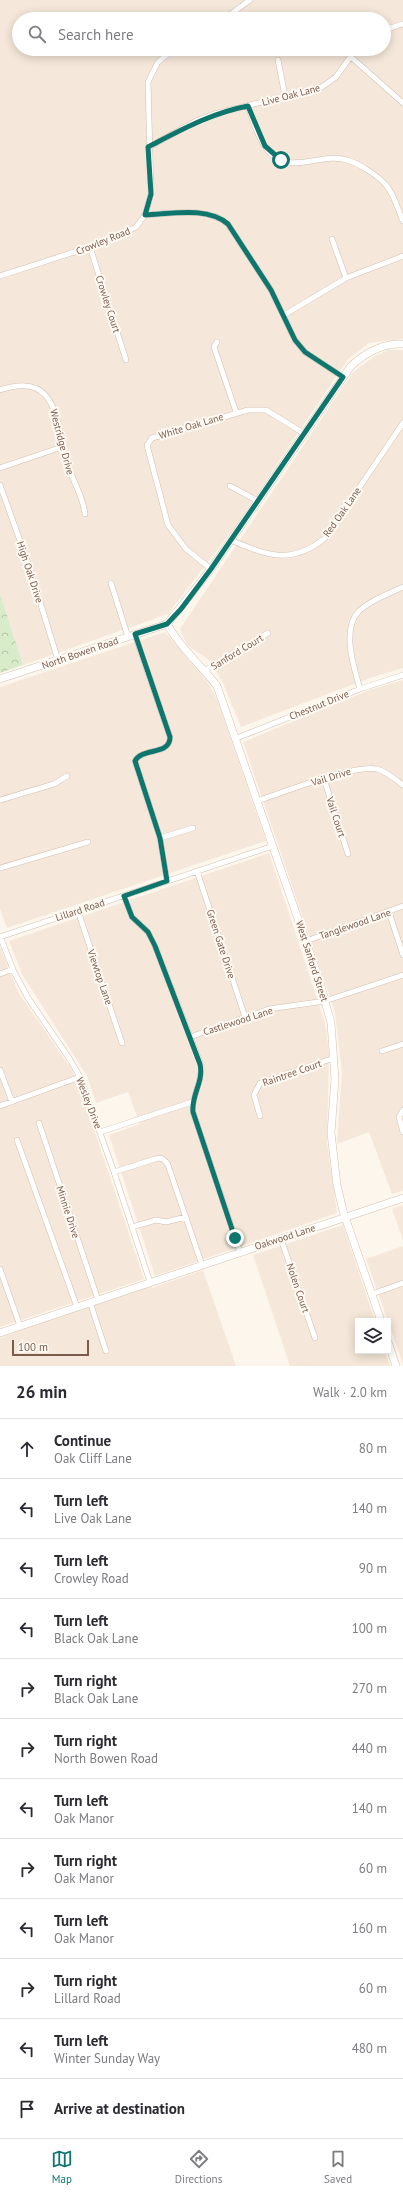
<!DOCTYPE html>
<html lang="en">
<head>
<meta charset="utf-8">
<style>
	:root { --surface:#fff; --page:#f2f2f3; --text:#2b2b33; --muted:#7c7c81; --line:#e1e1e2; --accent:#0f766e }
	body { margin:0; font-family:"PT Sans",sans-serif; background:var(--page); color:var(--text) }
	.controls { position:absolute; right:12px; bottom:12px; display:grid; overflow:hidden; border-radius:0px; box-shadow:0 2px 10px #0003 }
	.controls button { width:36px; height:36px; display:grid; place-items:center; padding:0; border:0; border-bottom:1px solid var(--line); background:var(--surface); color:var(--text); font:20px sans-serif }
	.scale { position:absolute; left:12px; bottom:10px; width:77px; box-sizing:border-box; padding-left:4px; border:2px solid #7a5c4d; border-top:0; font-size:11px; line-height:14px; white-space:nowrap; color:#7a5c4d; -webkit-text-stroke:3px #fffaf3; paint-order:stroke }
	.stop { position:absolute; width:12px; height:12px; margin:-9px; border:3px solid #0f766e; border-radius:50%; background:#fff }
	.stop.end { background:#0f766e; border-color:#fff; box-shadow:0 1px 4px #0008 }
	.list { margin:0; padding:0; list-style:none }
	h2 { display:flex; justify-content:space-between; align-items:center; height:52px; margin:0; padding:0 16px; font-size:17px }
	h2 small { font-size:13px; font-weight:400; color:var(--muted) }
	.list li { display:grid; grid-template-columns:26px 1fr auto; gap:12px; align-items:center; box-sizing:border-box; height:60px; padding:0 16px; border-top:1px solid var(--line) }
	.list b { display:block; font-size:15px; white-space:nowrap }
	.list p { margin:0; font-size:13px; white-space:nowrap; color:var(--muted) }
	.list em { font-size:13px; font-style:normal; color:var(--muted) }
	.icon { flex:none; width:22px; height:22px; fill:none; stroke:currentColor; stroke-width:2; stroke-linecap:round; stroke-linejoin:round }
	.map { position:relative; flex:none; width:403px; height:1366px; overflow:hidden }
	.search { position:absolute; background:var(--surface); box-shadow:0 2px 10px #0003; left:12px; right:12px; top:12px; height:44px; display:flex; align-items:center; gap:10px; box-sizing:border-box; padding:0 14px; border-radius:22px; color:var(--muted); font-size:15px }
	.sheet { height:772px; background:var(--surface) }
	nav { display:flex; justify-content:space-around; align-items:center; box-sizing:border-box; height:56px; border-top:1px solid var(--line); background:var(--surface); font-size:11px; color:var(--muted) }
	nav a { display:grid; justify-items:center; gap:2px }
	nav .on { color:var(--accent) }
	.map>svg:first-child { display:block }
</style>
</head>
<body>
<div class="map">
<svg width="403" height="1366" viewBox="0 0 403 1366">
	<defs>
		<pattern id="park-crowns" width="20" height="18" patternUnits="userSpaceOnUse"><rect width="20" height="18" fill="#d8ecc9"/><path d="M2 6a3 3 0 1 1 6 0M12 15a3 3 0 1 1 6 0" fill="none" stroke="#b4c2a5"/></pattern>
	</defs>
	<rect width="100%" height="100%" fill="#fdf6ec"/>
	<path fill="#f5e8da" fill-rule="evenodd" d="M0,0H403V339L369,343L348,359L234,528L168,614L23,665L0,594ZM19,19H384V49H19Z
		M388,350H403V668L370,678L241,727L222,681L208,659L187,645L180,629L353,372L375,356Z
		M165,632L209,684L218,702L266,841L7,928L0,909V687Z
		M403,680V1191L392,1194L369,1132L337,1144L342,1072L335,1012L243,742L370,690Z
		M269,853L325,1023L329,1051L327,1142L337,1213L155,1276L109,1135L140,1124L128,1092L96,1103L87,1076L23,976L9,941Z
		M0,946L18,992L72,1070L86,1105L144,1279L0,1327Z
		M403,1205V1240L392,1209Z
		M343,1225L375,1321H358V1351H385L390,1366H290L253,1255Z
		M403,1246V1364L366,1259Z
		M203,1270L236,1366H0V1338L150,1282L152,1288Z"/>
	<path fill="url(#park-crowns)" d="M0,594L23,665L0,673Z"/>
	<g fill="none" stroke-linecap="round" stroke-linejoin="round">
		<g stroke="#d1beb0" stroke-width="6">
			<path id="street" d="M224,19L250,0
				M384,30L403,24
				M351,57L403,103
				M278,60L285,96
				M248,106C253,121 259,141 270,153C292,175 322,152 347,160C360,164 377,175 386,185C394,194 398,210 403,221
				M149,147L198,120L214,114L322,87L336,77L356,49
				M145,215C171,214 207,206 228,224L271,290L295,340L305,352L343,377
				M332,239L346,278
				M90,247L126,360
				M0,276L90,247L130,230L136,227L145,215L151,194L148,82L158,62L174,49
				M284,315L346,278L403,256
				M217,342L214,347L236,412
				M0,390C60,370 55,424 68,465C73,482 83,496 85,514
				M0,468L62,447
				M0,485L28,563L58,660
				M230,486L258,501
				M231,540C266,556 292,565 325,538L403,423
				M211,569L186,549L168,525L147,445L152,438L248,410H266L305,434
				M111,583L128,637
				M135,635L170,737C170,756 142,747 135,761L160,838L167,881
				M206,670L268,633
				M360,689C354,668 341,629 359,611C371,600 388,594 403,587
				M237,738L360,689L403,675
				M324,779L348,854
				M0,800L54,784L67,776
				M257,801C282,793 354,764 377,769C387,772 395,779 403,785
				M160,838L193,828
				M0,868L88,842
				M197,871L245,1017
				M124,896L132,917L148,932L155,946L201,1065C203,1082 191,1096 193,1112L240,1252
				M78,911L122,1043
				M389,912L403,955
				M0,936L14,972L28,998L69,1058L80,1077L114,1172L150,1282
				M0,937L273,846
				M306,941L403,906
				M0,974L13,969
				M190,1037L269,1009L325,1001L403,975
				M382,1051L403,1044
				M0,1070L12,1102
				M0,1106L80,1077
				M403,1110L399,1117L403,1132
				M260,1116L254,1095L260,1083L334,1058
				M39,1123L98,1300
				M100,1132L192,1102
				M17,1140L77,1307
				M114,1172L155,1159C162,1157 164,1159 168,1165L202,1265
				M132,1227L156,1220L166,1222L186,1217
				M281,1239L315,1338
				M0,1269L20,1326
				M372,1294L403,1283
				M90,1302L106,1351"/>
		</g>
		<g stroke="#d6c0b0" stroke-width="8">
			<path id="secondary" d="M167,624C181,649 200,664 217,686L319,979L331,1023L335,1079L331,1133L337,1185L343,1211L381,1321
				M0,679L167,624L211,569L351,366C365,353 383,343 403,344
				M0,1333L403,1198
				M388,1342L396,1366"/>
		</g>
		<use href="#street" stroke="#fff" stroke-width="5"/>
		<use href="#secondary" stroke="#fff" stroke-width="7"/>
	</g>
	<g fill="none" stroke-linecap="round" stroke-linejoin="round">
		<path stroke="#0f766e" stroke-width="5" d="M235,1238L193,1112C191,1095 204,1082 200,1064L155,946L148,932L132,917L124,896L167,881L160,838L135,761C142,747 170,756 170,737L135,634L167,624L181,609L211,569L343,377L305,352L295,340L271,290L228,224C207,206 171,214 145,215L151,194L148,147C181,130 211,113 248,106L265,146L281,160"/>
	</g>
	<g text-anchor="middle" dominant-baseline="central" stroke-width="4" stroke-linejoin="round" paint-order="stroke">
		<g font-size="10" fill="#7a5c4d" stroke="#fffaf3">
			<text transform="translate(291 95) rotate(-15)">Live Oak Lane</text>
			<text transform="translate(103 241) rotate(-22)">Crowley Road</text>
			<text transform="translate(108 304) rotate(72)">Crowley Court</text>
			<text transform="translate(191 426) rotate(-17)">White Oak Lane</text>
			<text transform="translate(62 442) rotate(75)">Westridge Drive</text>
			<text transform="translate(342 512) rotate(-55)">Red Oak Lane</text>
			<text transform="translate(30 572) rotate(72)">High Oak Drive</text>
			<text transform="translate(237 652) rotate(-31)">Sanford Court</text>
			<text transform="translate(80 653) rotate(-19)">North Bowen Road</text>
			<text transform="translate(319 705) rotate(-22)">Chestnut Drive</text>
			<text transform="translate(331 777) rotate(-17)">Vail Drive</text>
			<text transform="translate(336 817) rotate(72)">Vail Court</text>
			<text transform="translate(80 910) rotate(-18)">Lillard Road</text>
			<text transform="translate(355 924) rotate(-19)">Tanglewood Lane</text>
			<text transform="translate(221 944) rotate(72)">Green Gate Drive</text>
			<text transform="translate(312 961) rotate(72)">West Sanford Street</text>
			<text transform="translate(100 977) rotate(71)">Viewtop Lane</text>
			<text transform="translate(238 1021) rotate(-18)">Castlewood Lane</text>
			<text transform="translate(292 1073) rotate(-19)">Raintree Court</text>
			<text transform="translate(89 1103) rotate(69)">Wesley Drive</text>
			<text transform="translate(68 1212) rotate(72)">Minnie Drive</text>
			<text transform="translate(285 1237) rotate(-18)">Oakwood Lane</text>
			<text transform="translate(298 1288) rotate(71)">Nolen Court</text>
		</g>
	</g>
</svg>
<div class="controls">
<button><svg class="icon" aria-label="layers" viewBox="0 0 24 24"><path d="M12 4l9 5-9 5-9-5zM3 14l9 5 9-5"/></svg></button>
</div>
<div class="scale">100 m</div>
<div class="stop" style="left:281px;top:160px"></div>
<div class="stop end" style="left:235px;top:1238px"></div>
<div class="search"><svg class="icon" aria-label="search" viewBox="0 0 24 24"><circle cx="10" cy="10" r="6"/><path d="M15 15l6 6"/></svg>Search here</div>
</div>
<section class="sheet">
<h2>26 min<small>Walk · 2.0 km</small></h2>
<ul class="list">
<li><svg class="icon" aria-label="ahead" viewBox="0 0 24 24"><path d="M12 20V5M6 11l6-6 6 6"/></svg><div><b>Continue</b><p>Oak Cliff Lane</p></div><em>80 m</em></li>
<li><svg class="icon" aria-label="left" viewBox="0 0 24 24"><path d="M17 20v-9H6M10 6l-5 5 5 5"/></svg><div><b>Turn left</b><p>Live Oak Lane</p></div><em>140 m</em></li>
<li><svg class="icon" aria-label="left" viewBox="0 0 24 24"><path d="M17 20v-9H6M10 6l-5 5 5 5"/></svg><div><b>Turn left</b><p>Crowley Road</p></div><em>90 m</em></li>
<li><svg class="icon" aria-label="left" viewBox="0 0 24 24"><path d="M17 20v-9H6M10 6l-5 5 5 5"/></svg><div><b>Turn left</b><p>Black Oak Lane</p></div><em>100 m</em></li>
<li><svg class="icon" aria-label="right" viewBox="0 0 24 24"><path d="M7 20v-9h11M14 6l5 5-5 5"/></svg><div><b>Turn right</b><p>Black Oak Lane</p></div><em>270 m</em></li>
<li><svg class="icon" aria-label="right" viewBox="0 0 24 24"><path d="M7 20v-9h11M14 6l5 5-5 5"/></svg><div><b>Turn right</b><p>North Bowen Road</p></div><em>440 m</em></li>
<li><svg class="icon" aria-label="left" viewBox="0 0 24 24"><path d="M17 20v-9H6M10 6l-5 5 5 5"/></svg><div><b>Turn left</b><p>Oak Manor</p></div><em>140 m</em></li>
<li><svg class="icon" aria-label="right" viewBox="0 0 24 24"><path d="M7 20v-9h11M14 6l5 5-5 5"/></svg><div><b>Turn right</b><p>Oak Manor</p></div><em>60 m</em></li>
<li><svg class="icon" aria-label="left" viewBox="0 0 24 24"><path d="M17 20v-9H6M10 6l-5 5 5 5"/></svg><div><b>Turn left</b><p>Oak Manor</p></div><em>160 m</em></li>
<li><svg class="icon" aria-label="right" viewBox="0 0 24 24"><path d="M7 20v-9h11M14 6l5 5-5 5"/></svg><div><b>Turn right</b><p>Lillard Road</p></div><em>60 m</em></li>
<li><svg class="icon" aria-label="left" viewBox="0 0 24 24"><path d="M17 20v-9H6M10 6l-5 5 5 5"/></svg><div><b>Turn left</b><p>Winter Sunday Way</p></div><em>480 m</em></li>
<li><svg class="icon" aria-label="arrive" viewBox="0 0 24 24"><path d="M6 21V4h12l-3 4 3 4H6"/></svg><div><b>Arrive at destination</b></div></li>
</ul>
</section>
<nav>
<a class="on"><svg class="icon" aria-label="map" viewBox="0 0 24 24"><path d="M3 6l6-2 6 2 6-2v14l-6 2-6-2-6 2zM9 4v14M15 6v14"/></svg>Map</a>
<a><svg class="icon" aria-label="directions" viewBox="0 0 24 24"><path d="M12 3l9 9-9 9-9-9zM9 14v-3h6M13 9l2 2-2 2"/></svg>Directions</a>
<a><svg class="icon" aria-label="saved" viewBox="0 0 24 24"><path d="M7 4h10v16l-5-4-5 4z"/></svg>Saved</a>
</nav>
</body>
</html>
